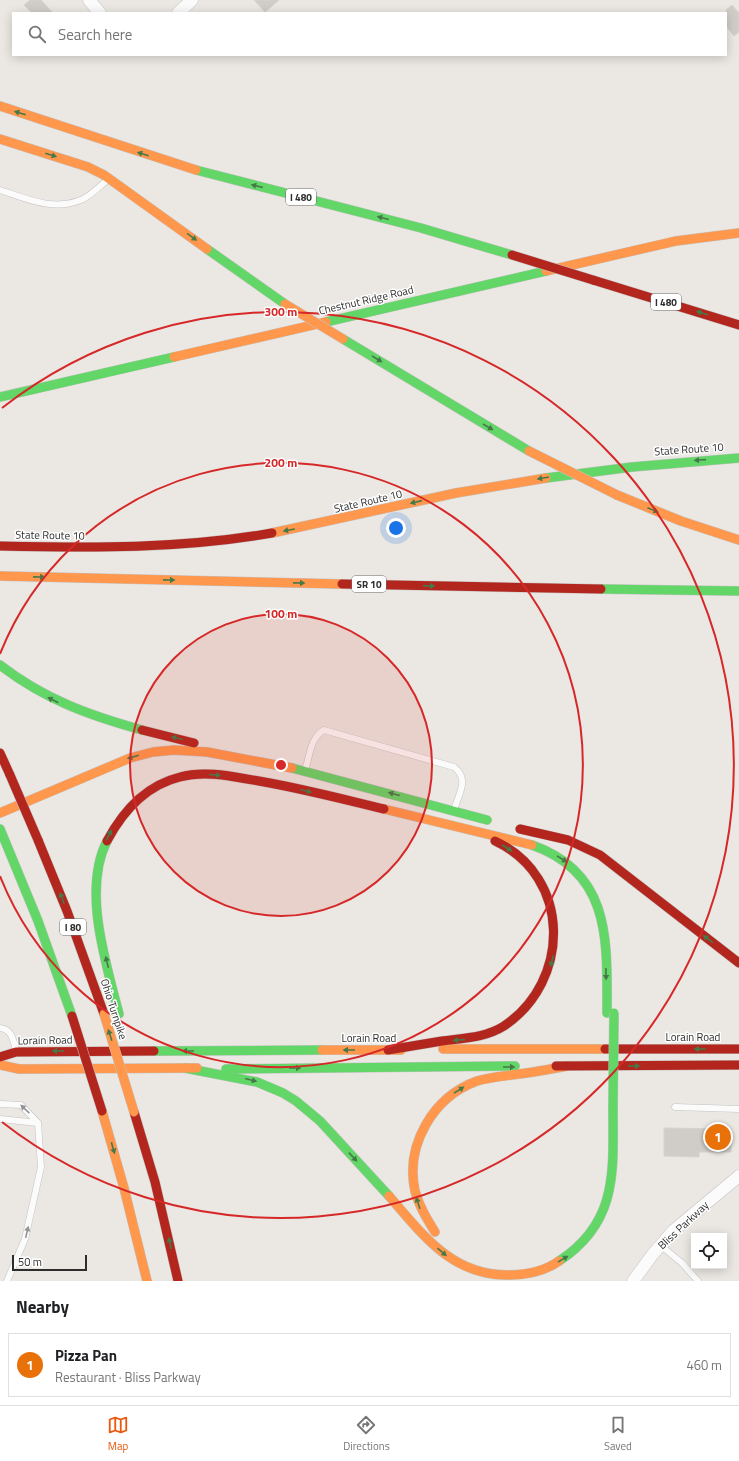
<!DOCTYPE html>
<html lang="en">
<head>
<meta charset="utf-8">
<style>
	:root { --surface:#fff; --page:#f6f6f6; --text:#202124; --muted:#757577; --line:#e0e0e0; --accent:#ea580c }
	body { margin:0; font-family:"Titillium Web",sans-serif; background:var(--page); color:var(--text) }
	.controls { position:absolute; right:12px; bottom:12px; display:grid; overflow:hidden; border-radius:0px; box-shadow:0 2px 10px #0003 }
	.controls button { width:36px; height:36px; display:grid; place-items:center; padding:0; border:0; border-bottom:1px solid var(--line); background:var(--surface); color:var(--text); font:20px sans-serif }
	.scale { position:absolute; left:12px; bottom:10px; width:75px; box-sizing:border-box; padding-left:4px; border:2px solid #2d2d2d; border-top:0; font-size:11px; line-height:14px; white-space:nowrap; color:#2d2d2d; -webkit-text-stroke:3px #fff; paint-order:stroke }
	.you { position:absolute; left:396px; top:528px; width:14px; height:14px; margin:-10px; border:3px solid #fff; border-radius:50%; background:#1a73e8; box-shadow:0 0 0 6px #1a73e833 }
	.badge { display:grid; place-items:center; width:26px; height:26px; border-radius:50%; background:var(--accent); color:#fff; font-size:13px; font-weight:700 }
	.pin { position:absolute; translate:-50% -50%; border:2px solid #fff; box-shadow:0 1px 4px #0006 }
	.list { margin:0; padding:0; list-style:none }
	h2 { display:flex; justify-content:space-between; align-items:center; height:52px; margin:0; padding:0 16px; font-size:17px }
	h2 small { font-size:13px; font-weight:400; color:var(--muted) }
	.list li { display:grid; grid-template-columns:26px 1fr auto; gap:12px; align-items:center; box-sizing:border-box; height:64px; margin:0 8px 8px; padding:0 8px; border:1px solid var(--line); border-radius:0px }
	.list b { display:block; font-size:15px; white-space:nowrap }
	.list p { margin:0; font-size:13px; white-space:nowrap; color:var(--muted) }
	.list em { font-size:13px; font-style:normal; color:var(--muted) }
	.icon { flex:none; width:22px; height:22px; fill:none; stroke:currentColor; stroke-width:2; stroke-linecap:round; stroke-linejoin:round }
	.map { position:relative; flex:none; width:739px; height:1281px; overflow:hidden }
	.search { position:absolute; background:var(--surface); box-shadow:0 2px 10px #0003; left:12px; right:12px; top:12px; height:44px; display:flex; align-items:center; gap:10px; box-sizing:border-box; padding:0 14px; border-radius:0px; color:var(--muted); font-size:15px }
	.sheet { height:124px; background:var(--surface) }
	nav { display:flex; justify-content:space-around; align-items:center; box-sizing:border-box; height:56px; border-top:1px solid var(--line); background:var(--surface); font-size:11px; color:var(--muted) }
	nav a { display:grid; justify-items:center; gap:2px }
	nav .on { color:var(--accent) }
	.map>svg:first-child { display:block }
</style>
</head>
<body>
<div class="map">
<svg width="739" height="1281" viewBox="0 0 739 1281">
	<rect width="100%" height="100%" fill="#ebe7e2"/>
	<path fill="#d0cdc9" stroke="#d6d3ce" d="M30,0H41L53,13H32L24,5Z
		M254,0H279L265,12Z
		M732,5L739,13V32L734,36L726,26V10Z
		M664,1128L731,1129V1152H699V1157L664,1156Z"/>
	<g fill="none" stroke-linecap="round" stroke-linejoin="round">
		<g stroke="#c4c3c3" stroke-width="7">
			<path id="lane" d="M0,190C27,199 55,212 83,199C91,195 99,187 105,182
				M306,767C310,754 311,737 324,730L454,767C469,779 460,791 455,807
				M0,1028C12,1029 13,1040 16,1050
				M0,1104L21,1105L38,1123L41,1167L25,1239L7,1281
				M675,1107L739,1109
				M0,1119L38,1123
				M660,1245L682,1263L698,1281"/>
		</g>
		<g stroke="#c4c3c3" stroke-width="13">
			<path id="street" d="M89,0L100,13
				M178,13L192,0
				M633,1281L653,1254L674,1230L739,1176"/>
		</g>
		<g stroke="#c4c3c3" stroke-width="10">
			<path id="fast" d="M196,170L421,228L512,255
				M207,249L285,304
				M326,322L546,271
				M343,339L529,451
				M0,397L174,357
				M546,478L632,467L739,458
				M601,589L739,591
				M0,665C44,699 88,715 142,730
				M292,768L487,820
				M0,829L38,921L72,1016
				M107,841C82,890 106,963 119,1014
				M532,845C612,873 607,942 607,1013
				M154,1051L322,1050
				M185,1068L257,1082L283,1093L296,1101L320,1121L389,1196
				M226,1069L515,1066
				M559,1261C619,1222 613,1170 613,1106"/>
		</g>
		<g stroke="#c4c3c3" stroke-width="10">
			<path id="slow" d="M0,106L196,170
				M0,139L88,167L104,175L207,249
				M546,271L676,241L739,233
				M174,357L326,322
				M617,495L681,521L739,540
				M272,533L456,493L546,478
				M0,576L342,584
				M384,809L532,845
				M0,813L130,758L153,752L174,750L207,752L292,768
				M443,1049H605
				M322,1050H401
				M0,1065L19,1069L197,1068
				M102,1111L124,1188L147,1281
				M389,1196C423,1235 452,1276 509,1275C526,1275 545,1271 559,1261
				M435,1232C427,1219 419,1206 415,1191C405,1145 433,1097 477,1081C490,1077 505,1076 519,1074C535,1072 551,1069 567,1066"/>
		</g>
		<g stroke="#c4c3c3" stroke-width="10">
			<path id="jam" d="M593,280L739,325
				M0,546C91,548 182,549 272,533
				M342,584L601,589
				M142,730L194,743
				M0,753L10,775
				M520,829L568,840L600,855L739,963
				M38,840L67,911L104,1014
				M107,841C123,811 147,785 180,777C202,771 225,775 247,779C293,786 338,798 384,809
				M605,1049H739
				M388,1050C406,1047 424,1044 442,1041C463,1038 485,1038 504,1026C571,981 572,877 495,841
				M0,1057L16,1052L154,1051
				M556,1066L739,1065
				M134,1112L155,1182L178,1281"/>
		</g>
		<use href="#lane" stroke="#fcfbfb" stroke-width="6"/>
		<use href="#street" stroke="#fcfbfb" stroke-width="12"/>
		<use href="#fast" stroke="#63d668" stroke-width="9"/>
		<use href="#slow" stroke="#ff974d" stroke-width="9"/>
		<use href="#jam" stroke="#b3261e" stroke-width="9"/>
		<g stroke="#c6c4c3" stroke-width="10" stroke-linecap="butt">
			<path id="fast-bridge" d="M613,1106L614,1013"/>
		</g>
		<g stroke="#c6c4c3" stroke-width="10" stroke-linecap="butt">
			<path id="slow-bridge" d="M285,304L343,339
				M529,451L617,495
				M104,1014L134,1112"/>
		</g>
		<g stroke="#c6c4c3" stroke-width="10" stroke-linecap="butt">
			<path id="jam-bridge" d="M512,255L593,280
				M10,775L38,840
				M72,1016L102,1111"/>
		</g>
		<use href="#fast-bridge" stroke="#63d668" stroke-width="9"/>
		<use href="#slow-bridge" stroke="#ff974d" stroke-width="9"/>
		<use href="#jam-bridge" stroke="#b3261e" stroke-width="9"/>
	</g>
	<defs><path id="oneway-solid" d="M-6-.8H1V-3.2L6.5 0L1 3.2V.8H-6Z"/></defs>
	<g fill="#457948">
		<use href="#oneway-solid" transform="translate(20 113) rotate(-162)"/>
		<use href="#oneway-solid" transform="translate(143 154) rotate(-162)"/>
		<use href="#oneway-solid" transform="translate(51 155) rotate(18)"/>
		<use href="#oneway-solid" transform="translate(257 186) rotate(-166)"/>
		<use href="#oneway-solid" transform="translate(383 218) rotate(-165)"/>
		<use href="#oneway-solid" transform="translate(192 237) rotate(36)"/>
		<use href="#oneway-solid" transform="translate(702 313) rotate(-163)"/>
		<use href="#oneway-solid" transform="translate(377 359) rotate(31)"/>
		<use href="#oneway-solid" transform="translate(488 427) rotate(31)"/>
		<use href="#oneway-solid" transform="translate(700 460) rotate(176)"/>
		<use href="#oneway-solid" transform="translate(543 478) rotate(170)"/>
		<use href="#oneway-solid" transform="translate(416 502) rotate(167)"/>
		<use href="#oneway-solid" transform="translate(653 510) rotate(22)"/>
		<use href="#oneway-solid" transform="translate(289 530) rotate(170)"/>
		<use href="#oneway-solid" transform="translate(39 577) rotate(1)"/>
		<use href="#oneway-solid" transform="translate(169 580) rotate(1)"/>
		<use href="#oneway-solid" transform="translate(299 583) rotate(1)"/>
		<use href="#oneway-solid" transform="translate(429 586) rotate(1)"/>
		<use href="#oneway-solid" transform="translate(53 700) rotate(-153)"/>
		<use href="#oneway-solid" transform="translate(177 738) rotate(-166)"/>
		<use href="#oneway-solid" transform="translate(133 757) rotate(164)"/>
		<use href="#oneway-solid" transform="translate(215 775) rotate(5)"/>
		<use href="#oneway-solid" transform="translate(306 791) rotate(14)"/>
		<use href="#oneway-solid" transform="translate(394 794) rotate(-165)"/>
		<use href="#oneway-solid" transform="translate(109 835) rotate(-64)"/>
		<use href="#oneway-solid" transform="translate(507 848) rotate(33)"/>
		<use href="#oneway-solid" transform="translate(562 859) rotate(32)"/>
		<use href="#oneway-solid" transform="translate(62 898) rotate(-111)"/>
		<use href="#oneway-solid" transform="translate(708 939) rotate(-142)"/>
		<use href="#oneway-solid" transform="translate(552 961) rotate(105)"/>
		<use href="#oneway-solid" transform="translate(107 962) rotate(-103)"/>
		<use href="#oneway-solid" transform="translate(606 974) rotate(89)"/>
		<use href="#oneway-solid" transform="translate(110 1035) rotate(-108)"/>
		<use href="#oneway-solid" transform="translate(459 1040) rotate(176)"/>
		<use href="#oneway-solid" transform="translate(700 1049) rotate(-180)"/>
		<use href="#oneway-solid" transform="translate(349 1050) rotate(180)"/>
		<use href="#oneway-solid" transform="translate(58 1051) rotate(180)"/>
		<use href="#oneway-solid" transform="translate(188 1051) rotate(180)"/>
		<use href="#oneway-solid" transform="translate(634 1066)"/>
		<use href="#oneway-solid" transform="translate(509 1067)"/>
		<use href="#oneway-solid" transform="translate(295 1068)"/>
		<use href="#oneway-solid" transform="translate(251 1080) rotate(14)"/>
		<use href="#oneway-solid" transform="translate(459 1090) rotate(-32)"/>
		<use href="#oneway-solid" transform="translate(113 1148) rotate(74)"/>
		<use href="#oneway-solid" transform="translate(353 1157) rotate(47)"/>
		<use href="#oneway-solid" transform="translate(418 1203) rotate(-109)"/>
		<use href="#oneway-solid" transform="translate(170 1243) rotate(-103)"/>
		<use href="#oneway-solid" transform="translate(442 1252) rotate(40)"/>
		<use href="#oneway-solid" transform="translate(563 1259) rotate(-31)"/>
	</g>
	<g fill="#949494">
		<use href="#oneway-solid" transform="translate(25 1109) rotate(-137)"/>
		<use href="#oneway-solid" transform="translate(27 1232) rotate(-77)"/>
	</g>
	<circle cx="281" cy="765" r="151" fill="#d62828" fill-opacity=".12"/>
	<g fill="none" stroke="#d62828" stroke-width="2">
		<circle cx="281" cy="765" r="151"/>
		<path d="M0 654A302 302 0 1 1 0 876"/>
		<path d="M2 408A453 453 0 1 1 2 1122"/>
	</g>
	<g text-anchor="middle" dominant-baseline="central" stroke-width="3" stroke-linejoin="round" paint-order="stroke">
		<g fill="#fff" stroke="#6c6c6c" stroke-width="1">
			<rect x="286" y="189" width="30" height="16" rx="3"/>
			<rect x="651" y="294" width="30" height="16" rx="3"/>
			<rect x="352" y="576" width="34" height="16" rx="3"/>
			<rect x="60" y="919" width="26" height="16" rx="3"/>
		</g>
		<g font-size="10" font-weight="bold" fill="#2d2d2d">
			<text x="301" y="197">I 480</text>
			<text x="666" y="302">I 480</text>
			<text x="369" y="584">SR 10</text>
			<text x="73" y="927">I 80</text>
		</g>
		<g font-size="11" fill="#2d2d2d" stroke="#fff">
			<text transform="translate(366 300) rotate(-13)">Chestnut Ridge Road</text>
			<text transform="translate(689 449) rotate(-4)">State Route 10</text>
			<text transform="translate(368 501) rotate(-13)">State Route 10</text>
			<text transform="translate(50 535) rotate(1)">State Route 10</text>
			<text transform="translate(114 1009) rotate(72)">Ohio Turnpike</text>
			<text x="693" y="1037">Lorain Road</text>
			<text x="369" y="1038">Lorain Road</text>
			<text transform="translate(45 1040) rotate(-1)">Lorain Road</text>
			<text transform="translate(683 1225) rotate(-43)">Bliss Parkway</text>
		</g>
	</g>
	<circle cx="281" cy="765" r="6" fill="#d62828" stroke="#fff" stroke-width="2"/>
	<g font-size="12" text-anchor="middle" font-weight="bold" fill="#d62828" stroke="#fff" stroke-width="3" stroke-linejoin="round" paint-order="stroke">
		<text x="281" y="316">300 m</text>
		<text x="281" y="467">200 m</text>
		<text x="281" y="618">100 m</text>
	</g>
</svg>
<div class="controls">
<button><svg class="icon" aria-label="locate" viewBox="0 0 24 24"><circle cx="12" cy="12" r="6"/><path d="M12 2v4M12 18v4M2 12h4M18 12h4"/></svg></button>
</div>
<div class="scale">50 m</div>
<div class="you"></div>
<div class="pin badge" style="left:718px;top:1137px;background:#e8710a">1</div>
<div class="search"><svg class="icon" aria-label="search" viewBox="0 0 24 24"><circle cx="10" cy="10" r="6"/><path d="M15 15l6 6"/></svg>Search here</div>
</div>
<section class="sheet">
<h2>Nearby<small></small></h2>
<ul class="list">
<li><span class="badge" style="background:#e8710a">1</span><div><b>Pizza Pan</b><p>Restaurant · Bliss Parkway</p></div><em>460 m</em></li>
</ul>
</section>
<nav>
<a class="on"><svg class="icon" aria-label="map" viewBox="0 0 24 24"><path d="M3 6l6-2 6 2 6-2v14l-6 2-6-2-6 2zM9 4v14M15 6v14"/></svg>Map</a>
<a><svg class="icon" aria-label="directions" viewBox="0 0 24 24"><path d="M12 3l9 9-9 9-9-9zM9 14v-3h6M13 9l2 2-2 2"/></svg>Directions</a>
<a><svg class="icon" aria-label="saved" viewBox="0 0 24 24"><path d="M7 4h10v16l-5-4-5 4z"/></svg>Saved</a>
</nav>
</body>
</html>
